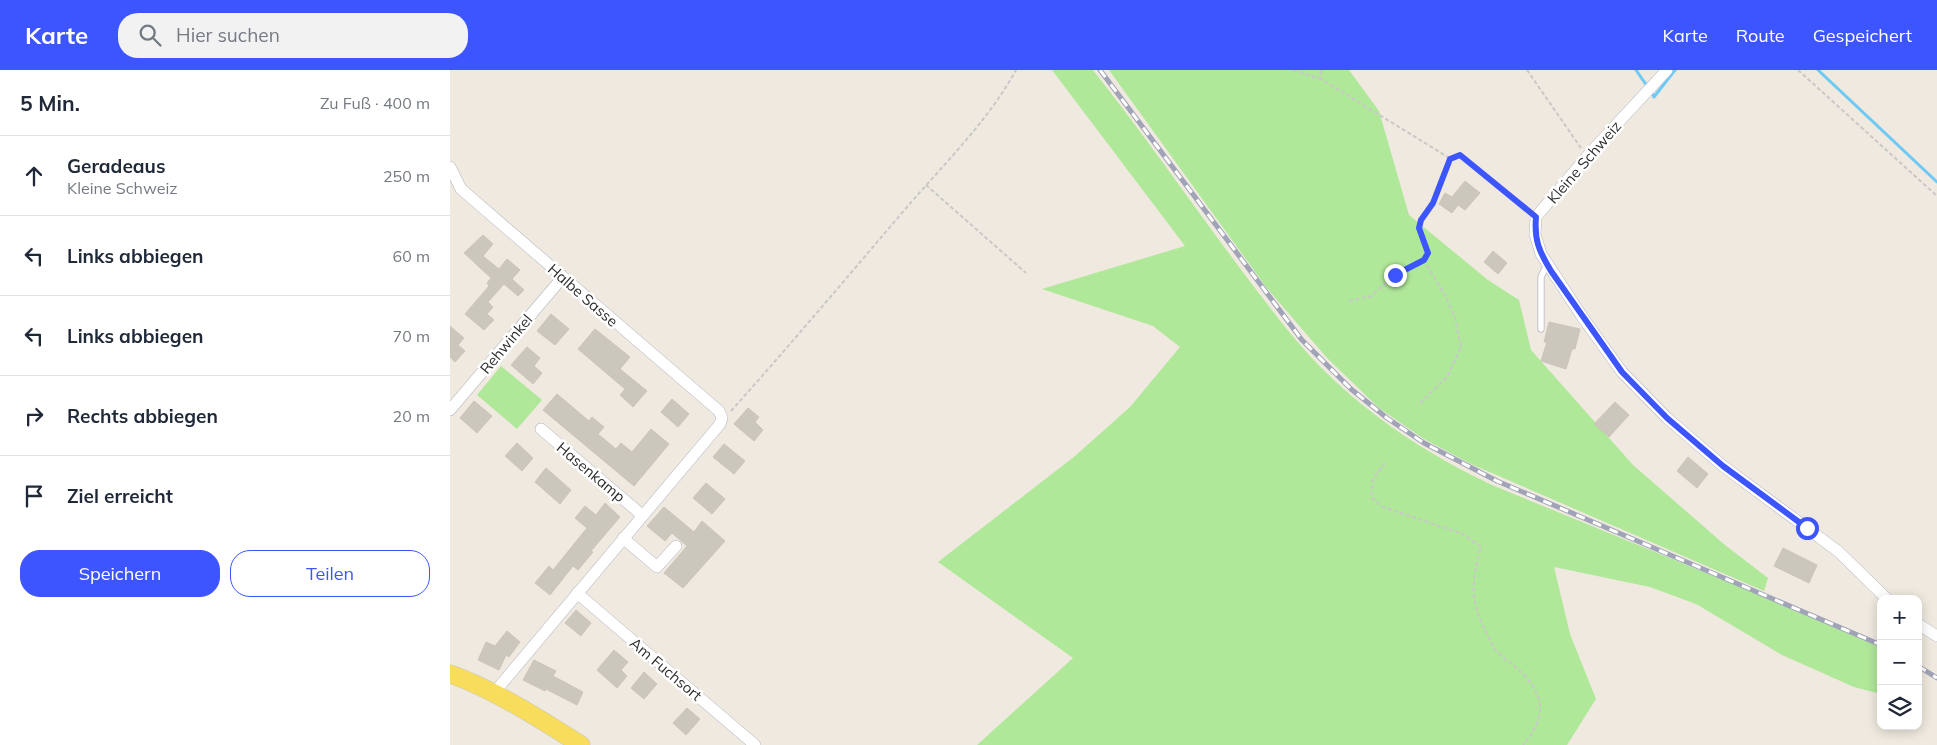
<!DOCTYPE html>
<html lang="de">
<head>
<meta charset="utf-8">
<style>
	:root { --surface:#fff; --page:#f2f2f3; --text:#1f2937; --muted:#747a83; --line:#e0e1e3; --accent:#3c55ff }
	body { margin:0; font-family:Mulish,sans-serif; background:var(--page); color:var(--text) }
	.controls { position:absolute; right:15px; bottom:15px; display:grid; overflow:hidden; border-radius:10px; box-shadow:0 2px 12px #0003 }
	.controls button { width:45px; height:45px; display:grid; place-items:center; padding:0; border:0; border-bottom:1px solid var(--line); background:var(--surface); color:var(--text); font:25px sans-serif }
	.stop { position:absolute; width:15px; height:15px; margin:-11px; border:4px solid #3c55ff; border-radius:50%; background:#fff }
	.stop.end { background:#3c55ff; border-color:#fff; box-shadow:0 1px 5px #0008 }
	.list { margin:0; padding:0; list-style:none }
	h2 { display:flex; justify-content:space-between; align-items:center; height:65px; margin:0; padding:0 20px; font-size:21px }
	h2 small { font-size:16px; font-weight:400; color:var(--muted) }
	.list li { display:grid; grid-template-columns:32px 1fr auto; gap:15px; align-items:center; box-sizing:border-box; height:80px; padding:0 20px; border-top:1px solid var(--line) }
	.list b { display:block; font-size:19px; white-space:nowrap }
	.list p { margin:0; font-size:16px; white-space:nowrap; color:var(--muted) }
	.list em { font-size:16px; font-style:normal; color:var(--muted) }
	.actions { display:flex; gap:10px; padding:15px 20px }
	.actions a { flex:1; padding:11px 0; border:1px solid var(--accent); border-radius:20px; text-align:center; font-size:18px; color:var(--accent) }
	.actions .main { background:var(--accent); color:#fff }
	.icon { flex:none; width:28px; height:28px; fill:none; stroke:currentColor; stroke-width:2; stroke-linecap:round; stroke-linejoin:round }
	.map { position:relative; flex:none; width:1487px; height:675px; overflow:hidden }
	header { display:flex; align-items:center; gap:30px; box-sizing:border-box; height:70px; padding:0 25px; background:var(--accent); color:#fff }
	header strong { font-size:24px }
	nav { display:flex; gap:28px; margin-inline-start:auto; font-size:18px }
	.search { width:350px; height:45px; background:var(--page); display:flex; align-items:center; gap:12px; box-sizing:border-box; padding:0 18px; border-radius:20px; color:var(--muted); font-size:19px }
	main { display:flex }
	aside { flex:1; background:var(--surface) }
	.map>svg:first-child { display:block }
</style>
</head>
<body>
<header>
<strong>Karte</strong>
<div class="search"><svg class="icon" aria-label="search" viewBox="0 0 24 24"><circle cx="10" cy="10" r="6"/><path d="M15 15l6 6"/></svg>Hier suchen</div>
<nav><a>Karte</a><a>Route</a><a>Gespeichert</a></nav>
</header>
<main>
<aside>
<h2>5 Min.<small>Zu Fuß · 400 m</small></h2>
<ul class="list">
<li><svg class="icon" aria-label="ahead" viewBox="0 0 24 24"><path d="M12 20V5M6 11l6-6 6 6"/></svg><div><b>Geradeaus</b><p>Kleine Schweiz</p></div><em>250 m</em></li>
<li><svg class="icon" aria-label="left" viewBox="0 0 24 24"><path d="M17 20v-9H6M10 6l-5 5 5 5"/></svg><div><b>Links abbiegen</b></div><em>60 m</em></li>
<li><svg class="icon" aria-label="left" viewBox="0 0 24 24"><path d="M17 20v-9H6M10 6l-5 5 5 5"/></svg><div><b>Links abbiegen</b></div><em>70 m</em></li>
<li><svg class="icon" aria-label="right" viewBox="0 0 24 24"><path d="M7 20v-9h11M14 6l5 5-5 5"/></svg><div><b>Rechts abbiegen</b></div><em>20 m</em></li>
<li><svg class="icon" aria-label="arrive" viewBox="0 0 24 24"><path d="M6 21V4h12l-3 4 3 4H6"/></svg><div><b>Ziel erreicht</b></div></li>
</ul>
<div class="actions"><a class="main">Speichern</a><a>Teilen</a></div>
</aside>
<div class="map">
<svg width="1487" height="675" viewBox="0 0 1487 675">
	<rect width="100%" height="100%" fill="#efe9df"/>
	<path fill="#b0e89a" d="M602,0H643C695,66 742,134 792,201C821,239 849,278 885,311C931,354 985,388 1042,415L1366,548L1431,577V624L1404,617L1332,585L1246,534L1200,517L1104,497L1120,564L1146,629L1117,675H527L623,588L488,492L625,386L680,337L730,277L703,256L592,219L735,176Z
		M659,0H899L929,41L959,145L1038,210L1069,230L1081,280L1183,395L1275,475L1318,508L1314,521L1021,394L974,369L929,338L877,288L816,217Z
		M51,296L92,330L67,359L27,325Z"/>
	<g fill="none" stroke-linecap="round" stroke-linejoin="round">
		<path stroke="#6ecaf5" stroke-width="3" d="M1186,0L1197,16
			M1368,0L1487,112
			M1202,23L1204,27L1225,0"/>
	</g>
	<path fill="#cbc7bd" stroke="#cbc5b8" d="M1015,111L1030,123L1015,140L1008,135L1002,143L989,134L995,123L1002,127Z
		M33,165L43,174L33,186L49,199L57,189L70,200L62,209L74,220L68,226L54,214L38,232L43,237L37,244L44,250L34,260L15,244L39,216L37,213L41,208L14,183Z
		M1043,181L1057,193L1048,204L1034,192Z
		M101,244L119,259L105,275L87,261Z
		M1099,252L1130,259L1125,279H1122L1116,299L1091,291L1097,272H1094Z
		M0,256L14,268L8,275L15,281L5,292L0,287Z
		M145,259L180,287L170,299L197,321L183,337L170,325L175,319L128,279Z
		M77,277L90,288L84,296L92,303L83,314L61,295Z
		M107,324L139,351L142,347L154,357L148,364L166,379L171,373L182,382L201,359L219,374L184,416L93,340Z
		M222,329L239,344L228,357L211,342Z
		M24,331L42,346L27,363L10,348Z
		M1165,332L1179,345L1159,367L1144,354Z
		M298,338L309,347L305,352L313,360L304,371L284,354Z
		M67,373L83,388L72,401L55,386Z
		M274,374L295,391L284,404L263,387Z
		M1238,387L1258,404L1247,418L1227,401Z
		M96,398L121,420L110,434L85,412Z
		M256,413L275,429L262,444L243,428Z
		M155,433L170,447L141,481L143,482L128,500L123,496L100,525L85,513L99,496L103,500L137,458L125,448L135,436L146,445Z
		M214,437L244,462L252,451L275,471L233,518L214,503L237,476L222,463L215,471L197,456Z
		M1333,478L1367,495L1359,513L1324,496Z
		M126,540L141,553L131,566L115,553Z
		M57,561L70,572L59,587L56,585L49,600L28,590L36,572L45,576Z
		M164,580L178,592L171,600L177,606L167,618L147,600Z
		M84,590L106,601L103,606L133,622L127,635L96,619L95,621L73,610Z
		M194,602L207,614L194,629L181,618Z
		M237,638L250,649L236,665L223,653Z"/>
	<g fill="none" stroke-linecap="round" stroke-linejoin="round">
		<g stroke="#b3b5c1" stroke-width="7">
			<path id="lane" d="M1091,259V207L1097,194"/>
		</g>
		<g stroke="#b3b5c1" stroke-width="12">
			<path id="street" d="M1217,0L1139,84L1086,147L1085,164L1091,184L1133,248L1172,302L1217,348L1273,396L1389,482L1437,529
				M0,97L11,119L269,341L272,348L270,354L43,624
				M0,340L112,208
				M91,359L192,445
				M173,468L207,497L226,476
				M127,523L305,675
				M1468,554L1487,566"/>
		</g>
		<g stroke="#c8c8c8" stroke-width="19">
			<path id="primary" d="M0,604C43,619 92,650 131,675"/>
		</g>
		<path stroke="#c8c8c8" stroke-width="2" stroke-dasharray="4 2.5" stroke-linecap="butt" d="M843,0L871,9
			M871,0V9L1001,89L1010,85L1078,140
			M1077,0L1131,78
			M1348,0L1487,126
			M476,115L576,203
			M899,231L921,226L945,205L974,190L979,183L969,158L971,150L983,133L1001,89
			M970,333L997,307L1011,277L1005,248L995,225L974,191
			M281,341C341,274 399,205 457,137C495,93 538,51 566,0
			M935,393L923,409L921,427L933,437L1013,464L1031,477C1022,511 1019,529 1036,562C1039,567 1041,574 1045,579C1053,589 1065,595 1074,605C1097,630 1094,650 1073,675"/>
		<use href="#lane" stroke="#fff" stroke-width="5.5"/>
		<use href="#street" stroke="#fff" stroke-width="11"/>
		<use href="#primary" stroke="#f8dc5b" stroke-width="18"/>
		<g stroke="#a1a3b8" stroke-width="5">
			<path id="rail" d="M650,0L852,270L901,319L937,348L974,373L1047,411L1431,575
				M1468,596L1487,608"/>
		</g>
		<use href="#rail" stroke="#fff" stroke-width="3" stroke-dasharray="9" stroke-linecap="butt"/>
	</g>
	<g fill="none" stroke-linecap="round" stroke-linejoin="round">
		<path stroke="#3c55ff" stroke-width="6" d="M945,205L974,190L978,183L969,158L971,150L983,133L1000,89L1010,85L1086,147C1084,170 1089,181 1101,201L1172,302L1217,348L1273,396L1357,458"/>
	</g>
	<g text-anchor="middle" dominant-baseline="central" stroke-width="5" stroke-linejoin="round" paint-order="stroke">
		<g font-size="15" fill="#2d2d2d" stroke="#fff">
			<text transform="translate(1134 92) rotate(-49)">Kleine Schweiz</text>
			<text transform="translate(133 225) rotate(41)">Halbe Sasse</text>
			<text transform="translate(56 274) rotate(-50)">Rehwinkel</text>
			<text transform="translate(141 402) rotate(40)">Hasenkamp</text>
			<text transform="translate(216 599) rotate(40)">Am Fuchsort</text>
		</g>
	</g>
</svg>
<div class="controls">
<button>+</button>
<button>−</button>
<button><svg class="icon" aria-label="layers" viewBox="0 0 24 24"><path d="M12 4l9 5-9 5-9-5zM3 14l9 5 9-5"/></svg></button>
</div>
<div class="stop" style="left:1357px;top:458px"></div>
<div class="stop end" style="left:945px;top:205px"></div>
</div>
</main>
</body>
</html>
